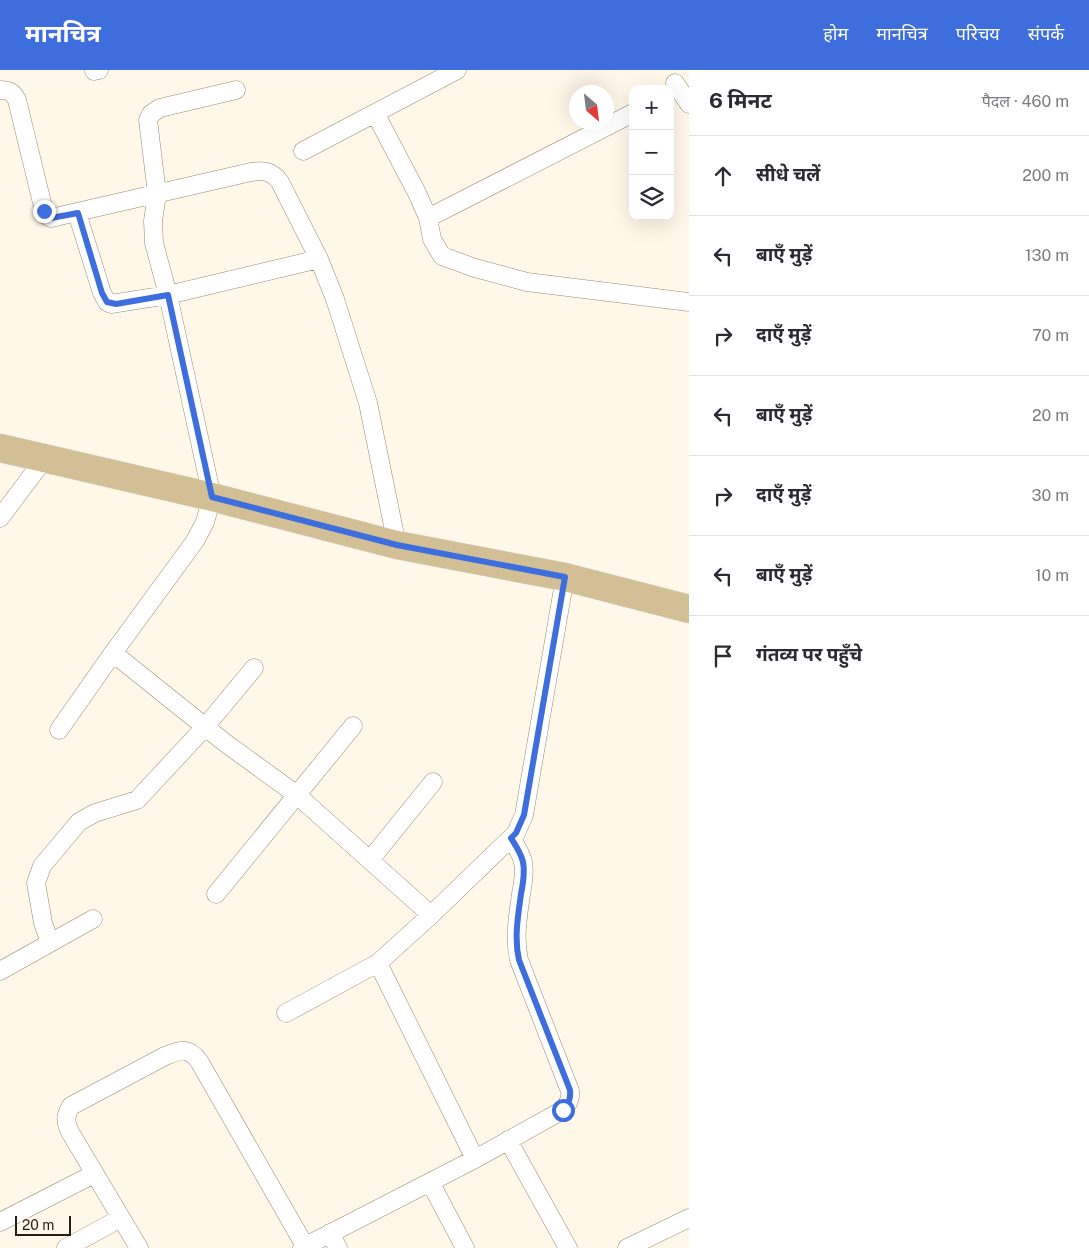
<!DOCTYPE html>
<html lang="hi">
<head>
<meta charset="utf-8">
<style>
	:root { --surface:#fff; --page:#f7f7f7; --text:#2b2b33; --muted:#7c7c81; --line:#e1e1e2; --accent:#3e6dde }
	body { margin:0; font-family:"Public Sans","Noto Sans Devanagari",sans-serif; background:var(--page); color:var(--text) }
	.controls { position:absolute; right:15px; top:15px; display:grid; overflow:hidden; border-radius:10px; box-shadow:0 5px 20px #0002 }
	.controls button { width:45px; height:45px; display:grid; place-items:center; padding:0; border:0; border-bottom:1px solid var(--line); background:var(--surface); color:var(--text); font:25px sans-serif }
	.compass { position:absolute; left:569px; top:15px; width:45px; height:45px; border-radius:50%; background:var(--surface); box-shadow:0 5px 20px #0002; rotate:152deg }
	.scale { position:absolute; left:15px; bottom:12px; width:56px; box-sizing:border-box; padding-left:5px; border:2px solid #231f15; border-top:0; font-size:14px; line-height:18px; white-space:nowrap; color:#231f15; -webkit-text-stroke:4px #fff7e8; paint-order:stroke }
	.stop { position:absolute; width:15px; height:15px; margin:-11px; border:4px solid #3e6dde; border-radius:50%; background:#fff }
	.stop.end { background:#3e6dde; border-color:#fff; box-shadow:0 1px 5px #0008 }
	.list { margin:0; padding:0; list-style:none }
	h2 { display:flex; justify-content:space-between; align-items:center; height:65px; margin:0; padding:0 20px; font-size:21px }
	h2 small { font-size:16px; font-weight:400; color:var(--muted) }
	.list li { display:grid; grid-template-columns:32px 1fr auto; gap:15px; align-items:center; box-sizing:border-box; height:80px; padding:0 20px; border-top:1px solid var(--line) }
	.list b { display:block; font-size:19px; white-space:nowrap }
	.list em { font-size:16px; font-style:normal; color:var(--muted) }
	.icon { flex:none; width:28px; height:28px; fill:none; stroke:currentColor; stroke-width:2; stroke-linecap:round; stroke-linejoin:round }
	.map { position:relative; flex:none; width:689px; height:1178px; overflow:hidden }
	header { display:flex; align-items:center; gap:30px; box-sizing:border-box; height:70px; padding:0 25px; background:var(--accent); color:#fff }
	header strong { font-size:24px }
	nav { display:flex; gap:28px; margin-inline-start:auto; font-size:18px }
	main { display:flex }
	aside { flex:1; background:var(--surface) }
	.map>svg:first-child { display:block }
</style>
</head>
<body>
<header>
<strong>मानचित्र</strong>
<nav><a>होम</a><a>मानचित्र</a><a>परिचय</a><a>संपर्क</a></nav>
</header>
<main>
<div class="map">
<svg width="689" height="1178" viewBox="0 0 689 1178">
	<rect width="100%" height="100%" fill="#fff7e8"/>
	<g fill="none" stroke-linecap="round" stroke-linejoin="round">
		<g stroke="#968b73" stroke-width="19">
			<path id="street" d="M94,1L99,0
				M675,13L689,34
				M0,20C9,20 13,22 17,30L44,141L46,145L51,148L251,102C264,100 272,101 280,112L319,189L335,229L368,333L397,475
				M236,20L160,38L151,44L148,50L157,124L153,151L154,173L168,225L212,427L205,452L195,471L113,583L224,672L297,725L431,845
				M375,43L417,123L428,148L432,169L442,186L475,198L527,212L689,232
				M303,81L457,0
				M77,143L102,223L107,232L111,234L168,225L319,189
				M428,148L633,43
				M0,448L45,388
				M59,660L113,583
				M370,790L433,712
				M216,824L353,656
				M50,873L43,853L36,813L42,796L79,752L95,743L137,730L205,657L254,598
				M0,901L93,849
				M286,943L378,893
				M508,1070L568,1178
				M475,1089L378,893L431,845L516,763L524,745L565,507
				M430,1112L465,1178
				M0,1152L94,1104
				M330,1163L338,1178
				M66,1178L121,1148
				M139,1178L70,1062C65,1051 65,1046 71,1036L165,986C180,980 188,976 199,991L305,1176
				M302,1178L475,1089L563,1040C568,1033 571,1030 570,1021L519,890C514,868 518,846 521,824C523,814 525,802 523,792C521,783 516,776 511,768
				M627,1178L689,1148"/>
		</g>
		<g stroke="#dcdbda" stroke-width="29">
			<path id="primary" d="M0,378L212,427L397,475L565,507L689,539"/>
		</g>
		<use href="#street" stroke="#fff" stroke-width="18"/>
		<use href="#primary" stroke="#d3bf95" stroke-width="28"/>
	</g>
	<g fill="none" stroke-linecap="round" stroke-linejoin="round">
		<path stroke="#3e6dde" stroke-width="6" d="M44,141L46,146L51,148L78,143L102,223L107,232L116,234L168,225L212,427L397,475L565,507L524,745L516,763L511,768C516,776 521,783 523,792C525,802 523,814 521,824C518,846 514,868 519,890L570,1020C571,1030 568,1033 563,1040"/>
	</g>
</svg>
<div class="controls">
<button>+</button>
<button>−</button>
<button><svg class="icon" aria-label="layers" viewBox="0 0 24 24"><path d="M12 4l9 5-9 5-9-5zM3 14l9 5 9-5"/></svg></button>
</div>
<svg class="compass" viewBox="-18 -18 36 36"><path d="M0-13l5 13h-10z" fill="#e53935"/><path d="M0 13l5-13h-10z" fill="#7c7c81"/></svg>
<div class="scale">20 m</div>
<div class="stop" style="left:563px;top:1040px"></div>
<div class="stop end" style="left:44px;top:141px"></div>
</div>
<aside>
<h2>6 मिनट<small>पैदल · 460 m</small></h2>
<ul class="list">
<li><svg class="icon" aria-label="ahead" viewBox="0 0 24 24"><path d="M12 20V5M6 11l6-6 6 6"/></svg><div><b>सीधे चलें</b></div><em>200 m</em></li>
<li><svg class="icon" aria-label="left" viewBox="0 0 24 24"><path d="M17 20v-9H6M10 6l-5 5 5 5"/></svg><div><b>बाएँ मुड़ें</b></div><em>130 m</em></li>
<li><svg class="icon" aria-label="right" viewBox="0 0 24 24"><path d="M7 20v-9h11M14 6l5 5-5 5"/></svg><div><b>दाएँ मुड़ें</b></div><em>70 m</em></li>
<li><svg class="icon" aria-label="left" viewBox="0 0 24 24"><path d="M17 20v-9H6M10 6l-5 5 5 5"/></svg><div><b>बाएँ मुड़ें</b></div><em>20 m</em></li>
<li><svg class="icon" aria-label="right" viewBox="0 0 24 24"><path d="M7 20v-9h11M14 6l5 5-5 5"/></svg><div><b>दाएँ मुड़ें</b></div><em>30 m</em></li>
<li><svg class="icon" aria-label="left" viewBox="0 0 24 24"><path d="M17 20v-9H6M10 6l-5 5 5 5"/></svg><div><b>बाएँ मुड़ें</b></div><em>10 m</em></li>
<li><svg class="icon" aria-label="arrive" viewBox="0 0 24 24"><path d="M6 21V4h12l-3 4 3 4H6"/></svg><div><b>गंतव्य पर पहुँचे</b></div></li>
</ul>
</aside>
</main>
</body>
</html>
